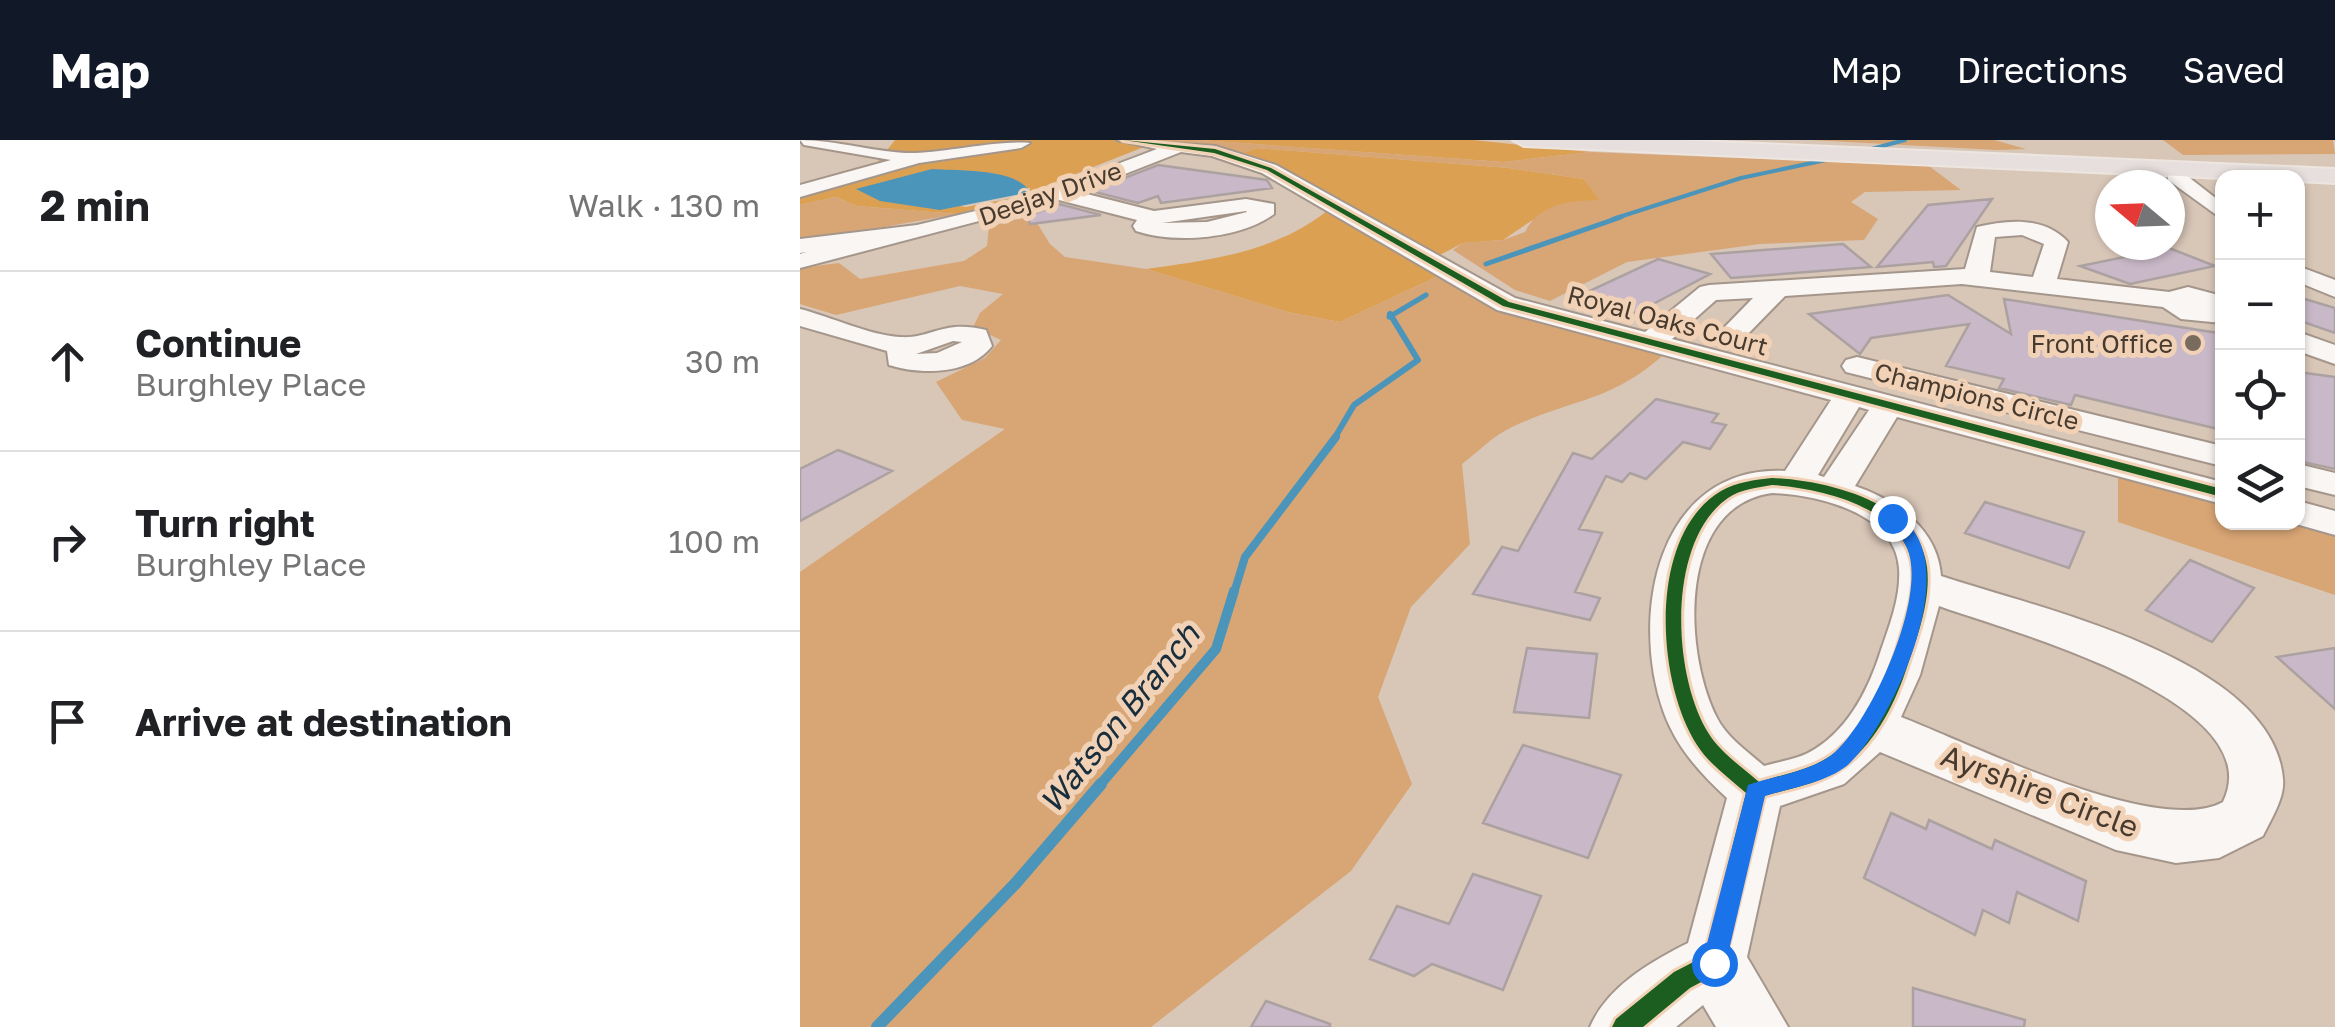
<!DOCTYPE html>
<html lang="en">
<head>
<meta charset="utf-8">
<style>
	:root { --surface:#fff; --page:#f6f6f6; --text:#202124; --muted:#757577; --line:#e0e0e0; --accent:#111827 }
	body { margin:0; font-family:"Golos Text",sans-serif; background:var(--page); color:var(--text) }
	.controls { position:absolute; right:30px; top:30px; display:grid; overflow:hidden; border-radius:20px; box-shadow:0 2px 8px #0004 }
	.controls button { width:90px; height:90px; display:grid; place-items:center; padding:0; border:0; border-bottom:2px solid var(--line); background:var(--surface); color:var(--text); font:50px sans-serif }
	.compass { position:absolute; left:1295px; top:30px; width:90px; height:90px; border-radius:50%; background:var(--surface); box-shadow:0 2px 8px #0004; rotate:289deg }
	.stop { position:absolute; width:30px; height:30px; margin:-22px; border:8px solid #1a73e8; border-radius:50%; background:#fff }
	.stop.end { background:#1a73e8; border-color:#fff; box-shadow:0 2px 10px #0008 }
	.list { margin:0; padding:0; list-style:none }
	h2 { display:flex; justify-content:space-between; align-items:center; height:130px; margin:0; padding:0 40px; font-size:42px }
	h2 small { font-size:32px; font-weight:400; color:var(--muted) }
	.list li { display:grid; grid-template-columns:65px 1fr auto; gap:30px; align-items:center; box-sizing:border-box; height:180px; padding:0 40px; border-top:2px solid var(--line) }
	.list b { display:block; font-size:38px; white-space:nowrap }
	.list p { margin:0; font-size:32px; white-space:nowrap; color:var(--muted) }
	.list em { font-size:32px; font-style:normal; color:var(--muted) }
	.icon { flex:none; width:55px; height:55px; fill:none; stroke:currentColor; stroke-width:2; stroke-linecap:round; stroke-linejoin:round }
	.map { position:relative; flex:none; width:1535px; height:887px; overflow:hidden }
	header { display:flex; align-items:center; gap:60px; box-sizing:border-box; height:140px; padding:0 50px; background:var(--accent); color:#fff }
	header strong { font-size:48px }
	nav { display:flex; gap:55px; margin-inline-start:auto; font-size:35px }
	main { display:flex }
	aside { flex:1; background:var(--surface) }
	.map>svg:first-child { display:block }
</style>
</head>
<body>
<header>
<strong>Map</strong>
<nav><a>Map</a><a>Directions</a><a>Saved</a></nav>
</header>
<main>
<aside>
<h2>2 min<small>Walk · 130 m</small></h2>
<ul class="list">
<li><svg class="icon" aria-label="ahead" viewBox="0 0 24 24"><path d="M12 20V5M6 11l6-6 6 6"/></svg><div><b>Continue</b><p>Burghley Place</p></div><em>30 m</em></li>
<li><svg class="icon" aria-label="right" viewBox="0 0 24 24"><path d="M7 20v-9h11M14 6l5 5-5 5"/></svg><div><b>Turn right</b><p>Burghley Place</p></div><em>100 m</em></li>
<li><svg class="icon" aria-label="arrive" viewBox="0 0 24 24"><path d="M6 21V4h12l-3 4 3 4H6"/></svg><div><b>Arrive at destination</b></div></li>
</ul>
</aside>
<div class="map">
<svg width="1535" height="887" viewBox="0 0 1535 887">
	<rect width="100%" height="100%" fill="#d8c6b7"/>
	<path fill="#dca053" d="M95,0H327L354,3L230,52V48L59,49L166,67L213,58L157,74L56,66L36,57L0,65V56L69,33Z
		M399,0H673L791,12L703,22Z
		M456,8L709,28L784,39L800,60L731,81L703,100L663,103L630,120L649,131L540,182L491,173L346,129C412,120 481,111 533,66L437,16Z"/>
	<path fill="#d8a575" d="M327,0H401L703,22L791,12L1129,26L1161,50L1065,52L1051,62L1078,79L1064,100L960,104L827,122L750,161L715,150L653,110L663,103L703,100L725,92C740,63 769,61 799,60L784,39L709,28L456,8L437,16Z
		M1010,0H1194L1226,9L1197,10Z
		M1363,0H1533L1535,14L1383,15Z
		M36,57L56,66L157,74L0,102V65Z
		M232,75L250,104L265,117L346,129L491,173L540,182L649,131L706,164L872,207C813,263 779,256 712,287C694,295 678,312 662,324L670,404L611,467L578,557L612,644L551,731L351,887H0V432L205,289L162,280L136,242L185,218L201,200L173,187L180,173L203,154L160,146L36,175L0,164V128L39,123L60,139L164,121L187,106L189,87Z
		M1318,325L1422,353V382H1498V373L1535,383V455L1318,382Z"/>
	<path fill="#4b94ba" d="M132,29C158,31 217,28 230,52L140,70L80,61L56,49Z"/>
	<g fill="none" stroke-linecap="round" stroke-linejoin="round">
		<path stroke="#4b94ba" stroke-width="4" d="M1064,11L1105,0
			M813,79L941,38L1040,17"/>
		<path stroke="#4b94ba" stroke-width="5" d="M686,124L821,77
			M589,177L626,155"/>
		<path stroke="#4b94ba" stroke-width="6" d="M534,299L554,265L618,220L590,174"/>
		<path stroke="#4b94ba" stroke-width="8" d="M434,453L445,417L536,297"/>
		<path stroke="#4b94ba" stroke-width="10" d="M299,646L416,509L434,451"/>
		<path stroke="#4b94ba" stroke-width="12" d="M77,887L215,744L301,644"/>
	</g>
	<path fill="#c9b8c7" stroke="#aca1a1" stroke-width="2.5" d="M358,25L467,40L472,48L361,63L358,56L338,63L291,51Z
		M1192,59L1146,126L1134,127L1133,122L1077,127L1128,65Z
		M259,64L301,75L230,84L228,76Z
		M1043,104L1071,127L931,138L911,114Z
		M1369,108L1415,126L1330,144L1280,126Z
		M858,119L910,134L836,173L783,154Z
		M1148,155L1211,194L1204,159L1418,193L1422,197V290L1275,255L1271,265L1199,248L1204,239L1146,226L1169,184L1071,198L1060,214L1009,174Z
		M1498,157L1535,168V193L1498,180Z
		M1498,232L1535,237V329L1498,321Z
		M856,259L918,274L912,282L926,285L910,309L883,302L846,339L830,333L822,342L806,336L779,389L802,393L775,452L800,458L790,480L673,454L702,407L718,411L773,313L792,319Z
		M38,310L92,331L0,381V329Z
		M1185,362L1284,392L1269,428L1165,393Z
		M1390,420L1454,448L1412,502L1346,470Z
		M727,508L797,514L789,578L714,572Z
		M1535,508V569L1477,517Z
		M723,605L821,635L788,718L683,683Z
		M1091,673L1126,689L1129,680L1192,709L1195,700L1286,741L1278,781L1217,752L1209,783L1183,770L1175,795L1064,738Z
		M673,734L741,756L703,850L632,824L614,836L570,819L597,766L649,784Z
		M1113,848L1225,880L1224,887H1113Z
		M466,861L530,884V887H451Z"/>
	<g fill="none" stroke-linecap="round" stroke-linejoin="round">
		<g stroke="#a4968b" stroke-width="4">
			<path id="minor" d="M0,0C38,0 81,14 115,13C148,12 200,0 230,3L221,8L119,23L0,57V45L91,20L4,5Z
				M317,0L415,6L476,25L715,158L845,192L900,147L909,145L1165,129L1177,87C1208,80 1244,76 1268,102L1257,139L1369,152L1388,147L1422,156V183L1381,179L1363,167L1162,144L985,156L941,201L931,204L917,195L953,158L916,160L872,199L1422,342V364L1097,277L1055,346C1096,360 1138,389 1141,436C1236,468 1473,518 1483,639C1485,658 1471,679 1463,696L1419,718L1376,723L1316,710L1080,612L1044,644L980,666L947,817L988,887H916L903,865L876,887H790C807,847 850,822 888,803L927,658C900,633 877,608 864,573C829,476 857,325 985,331L1031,260L697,170L462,33L412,16L381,12L279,52L354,71L446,59L474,64V74C440,99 375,104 336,91L333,86L337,80L259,60L0,128V114L6,112L0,113V99L117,85L225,59L357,9ZM447,72L407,82L362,83L446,71ZM1222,95L1244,104L1233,137L1190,132L1195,97ZM1059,267L1069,270L1024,337L1018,335ZM972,353C1017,355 1095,372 1099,428C1101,456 1090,484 1081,510C1069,548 1050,587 1015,609C1000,619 981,621 964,626C947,611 926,597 916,576C883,509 878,366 972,353ZM1139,466C1202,489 1473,560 1423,662C1358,698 1171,604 1101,577L1120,535Z
				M1368,32H1382L1422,63V79L1368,40Z
				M1498,126L1535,140V157L1498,142Z
				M0,169C32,177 68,195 100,197C132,199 142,179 186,190L192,206C170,235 121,235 89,225L87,211L0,186ZM153,201L162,202L137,213L116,214Z
				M1498,192L1535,205V224L1498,211Z
				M1057,217L1422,306V326L1046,232L1042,226L1046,220Z
				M1498,324L1535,333V355L1498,346Z
				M1498,361L1535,371V395L1489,382H1498Z"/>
		</g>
		<g stroke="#ede5df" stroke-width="4">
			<path id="major" d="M713,0H872L1535,29V43L1498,41V38H1422L724,6Z"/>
		</g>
		<use href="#minor" fill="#f9f6f4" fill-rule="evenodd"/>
		<use href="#major" fill="#e7dfde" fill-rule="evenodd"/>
		<g stroke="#f2d2b6" stroke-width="6">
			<path id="cycleway" d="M323,0L415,9L471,28L709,162L1422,349V357L703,166L467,30L414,13Z
				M972,338C1026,340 1119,362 1127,427C1131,459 1118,495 1108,524C1096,562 1076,603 1043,627C1021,644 991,648 964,656L922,831L890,848L843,887H812L816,879L874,832L905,816L946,653C929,638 909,624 897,605C856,542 847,395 921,351C936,342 955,340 972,338ZM972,345C1022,348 1108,368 1113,430C1115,458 1104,486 1096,513C1084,548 1067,587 1037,611C1014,630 986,633 959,642C942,627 921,613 909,594C872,536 866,401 928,358C941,349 957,348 972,345Z"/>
		</g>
		<use href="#cycleway" fill="#1b5e20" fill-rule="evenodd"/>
	</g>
	<path fill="#1a73e8" d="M1092,373C1172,410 1094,580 1050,623C1030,642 990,648 965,656L926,823L923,831L914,835L906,831L902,823L948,645C975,636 1014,631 1035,612C1072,579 1128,456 1107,408C1103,398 1091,387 1084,378Z"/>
	<circle fill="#7a6b5f" stroke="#f2d2b6" stroke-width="4" cx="1393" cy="203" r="10"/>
	<g text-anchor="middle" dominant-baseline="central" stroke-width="10" stroke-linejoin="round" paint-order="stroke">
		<g font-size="25" fill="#473a2f" stroke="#f2d2b6">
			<text transform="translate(250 53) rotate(-19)">Deejay Drive</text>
			<text transform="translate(868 180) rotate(15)">Royal Oaks Court</text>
			<text transform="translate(1177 256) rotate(14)">Champions Circle</text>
		</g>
		<g font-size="25" fill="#473a2f" stroke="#f2d2b6" text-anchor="end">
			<text x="1373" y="203">Front Office</text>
		</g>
		<g font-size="30" fill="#473a2f" stroke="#f2d2b6">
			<text transform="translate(1240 651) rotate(21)">Ayrshire Circle</text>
		</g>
		<g font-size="32" font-style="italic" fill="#192e3d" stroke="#f2d2b6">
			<text transform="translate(319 578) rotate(-51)">Watson Branch</text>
		</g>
	</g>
</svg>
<div class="controls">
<button>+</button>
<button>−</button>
<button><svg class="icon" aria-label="locate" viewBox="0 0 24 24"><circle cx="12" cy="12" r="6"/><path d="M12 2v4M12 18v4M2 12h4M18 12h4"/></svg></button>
<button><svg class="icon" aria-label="layers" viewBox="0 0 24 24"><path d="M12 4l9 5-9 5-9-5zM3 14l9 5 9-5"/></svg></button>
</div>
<svg class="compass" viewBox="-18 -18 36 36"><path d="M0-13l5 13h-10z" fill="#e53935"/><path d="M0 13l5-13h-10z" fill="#757577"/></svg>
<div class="stop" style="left:914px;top:823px"></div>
<div class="stop end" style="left:1092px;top:378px"></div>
</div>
</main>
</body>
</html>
